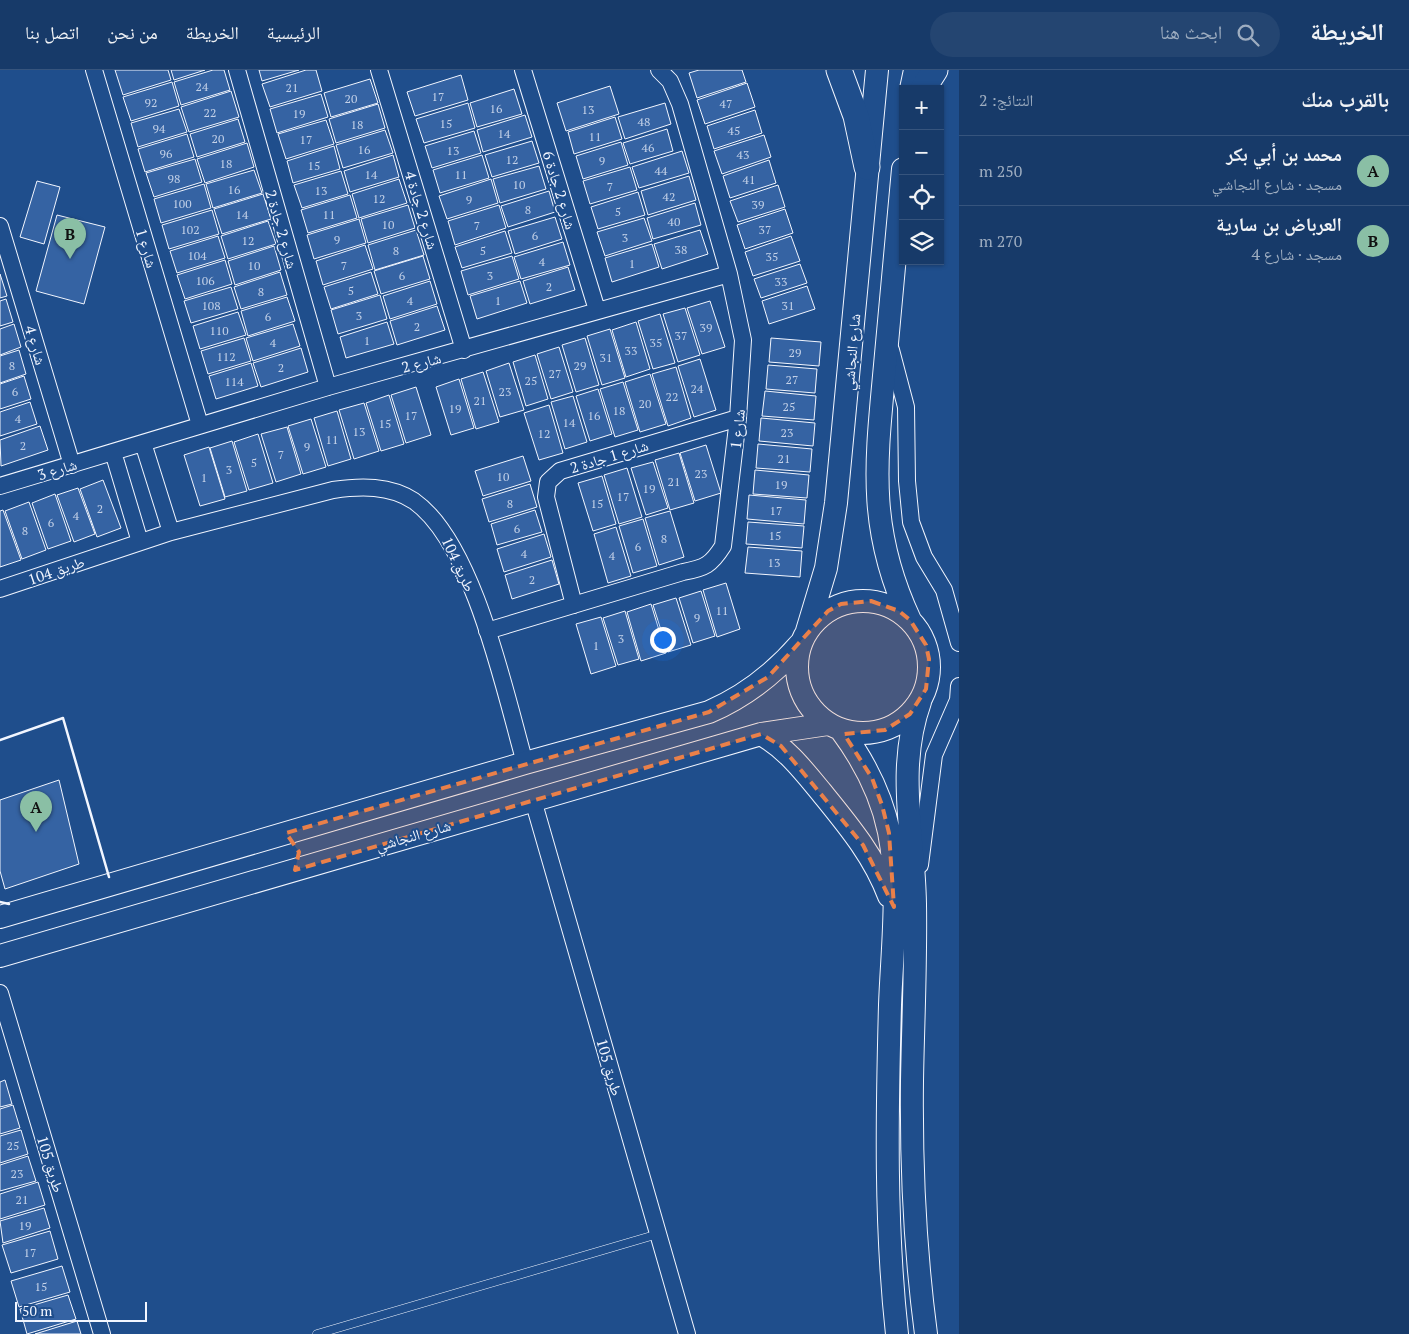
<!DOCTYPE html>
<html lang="ar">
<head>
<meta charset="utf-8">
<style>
	:root { --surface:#173a69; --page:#244571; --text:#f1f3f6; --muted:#9eadc0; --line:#36547d; --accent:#8abfa5 }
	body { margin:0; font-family:"PT Serif","Noto Naskh Arabic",serif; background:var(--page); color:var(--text); direction:rtl }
	.controls { position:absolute; right:15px; top:15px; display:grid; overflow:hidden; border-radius:0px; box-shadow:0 1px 4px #0004 }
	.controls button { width:45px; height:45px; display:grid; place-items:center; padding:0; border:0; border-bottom:1px solid var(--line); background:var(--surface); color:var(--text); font:25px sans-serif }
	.scale { position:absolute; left:15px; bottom:12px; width:132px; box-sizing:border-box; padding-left:5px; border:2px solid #f2f6ff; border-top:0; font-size:14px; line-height:18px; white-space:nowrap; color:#f2f6ff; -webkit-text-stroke:4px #1f4e8c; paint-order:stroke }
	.you { position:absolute; left:662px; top:569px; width:18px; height:18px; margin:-12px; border:4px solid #fff; border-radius:50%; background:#1a73e8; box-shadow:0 0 0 8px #1a73e833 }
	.badge { display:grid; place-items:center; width:32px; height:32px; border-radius:50%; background:var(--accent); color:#111; font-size:16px; font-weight:700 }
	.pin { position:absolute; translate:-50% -41px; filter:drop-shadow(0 1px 2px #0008) }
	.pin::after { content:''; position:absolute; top:26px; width:18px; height:15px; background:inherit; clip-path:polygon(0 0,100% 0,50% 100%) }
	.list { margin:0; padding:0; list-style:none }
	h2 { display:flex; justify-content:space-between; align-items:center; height:65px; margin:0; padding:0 20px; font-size:21px }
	h2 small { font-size:16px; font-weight:400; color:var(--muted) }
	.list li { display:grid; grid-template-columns:32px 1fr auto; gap:15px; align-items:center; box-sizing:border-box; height:70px; padding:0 20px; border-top:1px solid var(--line) }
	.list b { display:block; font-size:19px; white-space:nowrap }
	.list p { margin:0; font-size:16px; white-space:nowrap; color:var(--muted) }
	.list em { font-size:16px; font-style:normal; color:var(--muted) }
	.icon { flex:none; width:28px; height:28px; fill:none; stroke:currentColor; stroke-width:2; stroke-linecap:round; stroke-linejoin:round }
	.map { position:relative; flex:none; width:959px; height:1264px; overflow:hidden; direction:ltr }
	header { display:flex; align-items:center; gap:30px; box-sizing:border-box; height:70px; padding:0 25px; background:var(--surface); border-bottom:1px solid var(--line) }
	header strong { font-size:24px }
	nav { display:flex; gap:28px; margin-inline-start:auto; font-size:18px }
	.search { width:350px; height:45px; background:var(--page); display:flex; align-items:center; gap:12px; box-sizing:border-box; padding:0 18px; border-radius:28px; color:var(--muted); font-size:19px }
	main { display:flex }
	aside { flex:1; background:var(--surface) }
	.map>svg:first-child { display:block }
</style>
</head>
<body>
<header>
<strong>الخريطة</strong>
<div class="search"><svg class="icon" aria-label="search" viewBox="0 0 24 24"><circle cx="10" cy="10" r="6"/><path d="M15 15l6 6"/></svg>ابحث هنا</div>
<nav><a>الرئيسية</a><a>الخريطة</a><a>من نحن</a><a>اتصل بنا</a></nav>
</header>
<main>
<aside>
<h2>بالقرب منك<small>النتائج: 2</small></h2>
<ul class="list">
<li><span class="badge">A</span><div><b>محمد بن أبي بكر</b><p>مسجد · شارع النجاشي</p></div><em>250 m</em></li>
<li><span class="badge">B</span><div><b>العرباض بن سارية</b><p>مسجد · شارع 4</p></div><em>270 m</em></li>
</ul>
</aside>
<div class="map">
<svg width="959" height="1264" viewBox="0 0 959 1264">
	<rect width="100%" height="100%" fill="#1f4e8c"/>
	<path fill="#3563a3" stroke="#f2f6ff" d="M115,0H168L171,10L123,25Z
		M171,0H205L174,10Z
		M213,0H224L230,20L181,35L174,12Z
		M259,0H299L262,11Z
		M306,0H316L322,21L270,37L262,14Z
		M699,0H742L746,12L697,28L689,3Z
		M461,5L468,30L415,46L407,22Z
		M370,9L378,33L331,47L324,23Z
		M172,12L179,36L131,51L123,27Z
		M747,13L755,37L705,54L697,30Z
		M610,16L619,44L566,61L557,33Z
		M514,19L522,44L477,57L470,33Z
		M231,21L239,47L189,62L181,37Z
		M321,24L328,47L277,63L270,39Z
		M468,33L475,58L424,73L416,49Z
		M665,33L671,54L625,69L618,47Z
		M378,34L385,58L336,73L329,49Z
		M179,39L187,62L138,77L131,53Z
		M755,40L762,63L714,79L707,56Z
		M525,45L532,67L483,82L477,60Z
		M615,47L622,69L574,84L568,62Z
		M238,49L245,72L197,87L190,64Z
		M326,50L334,74L286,89L278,64Z
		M667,59L673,81L630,94L623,73Z
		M385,60L393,83L343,98L336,75Z
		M474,61L481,83L432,98L425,76Z
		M187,64L194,87L145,102L138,79Z
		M764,65L771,87L722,104L714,81Z
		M532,71L539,93L492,107L485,85Z
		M621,72L628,95L583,109L576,86Z
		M247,73L254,97L205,113L197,89Z
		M334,76L340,99L293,113L287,91Z
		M682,81L689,103L639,118L632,97Z
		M393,85L399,107L350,122L344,101Z
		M482,85L489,108L440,123L433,100Z
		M195,89L202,112L154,127L146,103Z
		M769,90L776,113L730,128L723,106Z
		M539,96L546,119L500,133L493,109Z
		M630,97L637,120L590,134L583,111Z
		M254,100L262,123L213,138L206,114Z
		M341,101L348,124L302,138L294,115Z
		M689,106L696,130L648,145L641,121Z
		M399,109L407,133L359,148L352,124Z
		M491,109L498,133L447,149L439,126Z
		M37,111L60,117L44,174L20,167Z
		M204,114L211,138L161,153L154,129Z
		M778,115L785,137L738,152L730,131Z
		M549,121L555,142L508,157L501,136Z
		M638,122L645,145L598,159L591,137Z
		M263,124L271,149L222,164L214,139Z
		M350,125L357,148L308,163L301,140Z
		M695,133L701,155L653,169L647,148Z
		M408,135L415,158L368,173L361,149Z
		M499,135L506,158L455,175L448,151Z
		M785,139L793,163L745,179L737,155Z
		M212,140L219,164L169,179L162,155Z
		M57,145L105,157L84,234L36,221Z
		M555,147L562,169L515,184L508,161Z
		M644,148L652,171L605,186L597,162Z
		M359,149L366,173L314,189L307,165Z
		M268,151L276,174L228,189L221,166Z
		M416,160L424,185L375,200L368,175Z
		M700,160L708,184L662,199L654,174Z
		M505,161L512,183L462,198L455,177Z
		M218,166L225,188L177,203L170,181Z
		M791,166L800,191L753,206L745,182Z
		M563,172L570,195L521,209L514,187Z
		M652,174L659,197L612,212L605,188Z
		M365,175L373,199L323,215L316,191Z
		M274,176L281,200L235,215L228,191Z
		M423,186L430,209L381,224L374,201Z
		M512,186L519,209L468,225L461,201Z
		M225,190L232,214L185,229L177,205Z
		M800,194L807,213L761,228L754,209Z
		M568,197L575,220L530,234L523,211Z
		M280,202L287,225L241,239L234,217Z
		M371,202L378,224L331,239L324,217Z
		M0,204L7,226L0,228Z
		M430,211L437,234L390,249L383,226Z
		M520,211L527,233L477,249L470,226Z
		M807,216L815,239L769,254L762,231Z
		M231,217L238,239L191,253L184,231Z
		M380,225L387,249L338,264L331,240Z
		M287,227L295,251L248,266L241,241Z
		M6,229L13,252L0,256V231Z
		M710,231L725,277L702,284L687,238Z
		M437,236L445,260L397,275L390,251Z
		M685,238L700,285L678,292L663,244Z
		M238,242L246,265L200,279L193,256Z
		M660,244L675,293L653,299L638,251Z
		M387,252L394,274L346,288L340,267Z
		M636,252L650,299L626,307L612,260Z
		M14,254L21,277L0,285V259Z
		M293,254L300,276L253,291L246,268Z
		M610,259L625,308L602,315L587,266Z
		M244,268L251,291L208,304L201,281Z
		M585,268L599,315L576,322L562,275Z
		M771,268L821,272L819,296L769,292Z
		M559,277L573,322L551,329L537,284Z
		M301,278L308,302L261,317L253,293Z
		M19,280L26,304L0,313V286Z
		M535,285L548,329L526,336L513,292Z
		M700,289L716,340L694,347L678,296Z
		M251,293L258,316L216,329L209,306Z
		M509,293L524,340L500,347L486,301Z
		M768,295L817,299L815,323L766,319Z
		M676,297L691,348L668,356L652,304Z
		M483,302L499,352L476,359L461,309Z
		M650,304L666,354L640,362L625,312Z
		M24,306L31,329L0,339V314Z
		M459,309L474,358L451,365L436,317Z
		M623,312L638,360L615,367L600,319Z
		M416,317L431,365L406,373L391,325Z
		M598,319L612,364L590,371L576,326Z
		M765,321L816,326L814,350L762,346Z
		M389,325L404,374L381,381L366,333Z
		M573,326L587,372L565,379L551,332Z
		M30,332L37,354L0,366V342Z
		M364,333L379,381L354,389L339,340Z
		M549,335L563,383L539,390L524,343Z
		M337,341L351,389L328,396L314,348Z
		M761,348L815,353L813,376L759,371Z
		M311,349L326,397L303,404L288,356Z
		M40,356L48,380L1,396L0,370Z
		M287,357L301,404L276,412L261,364Z
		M258,364L273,413L249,420L234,372Z
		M232,371L247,421L225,427L210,378Z
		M758,374L812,379L810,402L756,398Z
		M706,375L721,423L695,431L680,383Z
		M209,377L225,429L200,436L184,385Z
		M679,383L694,433L670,440L655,390Z
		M523,386L531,411L483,426L475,401Z
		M653,392L668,438L646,445L631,398Z
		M627,398L642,447L619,454L604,405Z
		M755,400L809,405L807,428L753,424Z
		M602,406L616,454L593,461L578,413Z
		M103,410L121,458L97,467L80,419Z
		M530,414L537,437L489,452L482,429Z
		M78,418L95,464L74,472L57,425Z
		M55,424L71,471L48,479L32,433Z
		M749,425L806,430L804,454L747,449Z
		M29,432L46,480L22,489L5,441Z
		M3,440L21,490L0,497V441Z
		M535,440L542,462L497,475L491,454Z
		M670,441L684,487L659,495L645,448Z
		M643,449L657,496L633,503L619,456Z
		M748,452L804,456L802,478L746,474Z
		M616,457L631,506L608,513L594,464Z
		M544,464L551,487L504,502L497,479Z
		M748,477L802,481L800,507L745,503Z
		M552,490L559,514L512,529L505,505Z
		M726,513L740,559L717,567L703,520Z
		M701,521L715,566L693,573L679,528Z
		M676,528L691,575L668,582L653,535Z
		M651,534L666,583L641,591L627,542Z
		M625,541L639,589L618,595L603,548Z
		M601,547L616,596L591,604L576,554Z
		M59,710L79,794L5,819L0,801V730Z
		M5,1010L12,1034L0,1037V1012Z
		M13,1035L20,1058L0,1064V1039Z
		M21,1060L28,1084L0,1093V1066Z
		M28,1086L36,1111L0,1121V1095Z
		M38,1112L45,1135L0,1149V1124Z
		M44,1138L50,1158L3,1173L0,1151Z
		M50,1161L58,1189L11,1203L2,1175Z
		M62,1196L70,1222L19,1237L11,1211Z
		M68,1225L76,1249L27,1264L20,1239Z
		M77,1251L81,1264H35Z"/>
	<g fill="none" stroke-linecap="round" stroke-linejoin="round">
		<g stroke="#f2f6ff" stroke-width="9">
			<path id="lane" d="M317,1264L658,1164"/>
		</g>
		<g stroke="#f2f6ff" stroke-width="18">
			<path id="street" d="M94,0L200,355
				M237,0L328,317
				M379,0L464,280
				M523,0L597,240
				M0,156L72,395
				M891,280L906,337L907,411L911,452L924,487L944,520L959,573
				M143,373L171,462
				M113,382L140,472
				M0,416L328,317L729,204
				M0,519L171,462L333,420C360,416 390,415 414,431C474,473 505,623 525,693
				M574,535L546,427L548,412L560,401L738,348
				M487,561L683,502C705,498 711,495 723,476L738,348L743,270L729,204L680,34L670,11L659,0
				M533,730L687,1264
				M920,795L934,685L958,630L959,616
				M0,923L102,1264"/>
		</g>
		<g stroke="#f2f6ff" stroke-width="24">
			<path id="secondary" d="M911,19L915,0
				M903,99C897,161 892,222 886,284C877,386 865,454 910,550
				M797 597a66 66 0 1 1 132 0a66 66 0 1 1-132 0Z
				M807,561L826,498L836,433L877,0
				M920,632C896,699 914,765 915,834C916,893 913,952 912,1011C911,1095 915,1181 926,1264
				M841,660C864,691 881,723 889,762C900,818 892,879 890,935C887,1044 885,1155 897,1264
				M761,664C787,679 803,700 822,723C848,755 874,786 889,826
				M0,847L525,693L709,642C746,626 774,604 800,574
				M0,886L761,664L828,654"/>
		</g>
		<g stroke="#f2f6ff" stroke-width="27">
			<path id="primary" d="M839,0L856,46L867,97
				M923,19L935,0"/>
		</g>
		<use href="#lane" stroke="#1f4e8c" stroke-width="8"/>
		<use href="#street" stroke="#1f4e8c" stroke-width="16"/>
		<use href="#secondary" stroke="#1f4e8c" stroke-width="22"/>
		<use href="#primary" stroke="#1f4e8c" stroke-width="25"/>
		<path stroke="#f2f6ff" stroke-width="2.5" d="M0,670L63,648L109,807
			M0,832L9,834"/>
	</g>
	<path fill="#ea8049" fill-opacity="0.2" stroke="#ea8049" stroke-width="4" stroke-dasharray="10 6" stroke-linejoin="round" d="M871,531L899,541L910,550L926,575L929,589L926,619L910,644L885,660L844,664L872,708L882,735L889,763L894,837L863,775L781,676L761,664L295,800L299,782L286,763L709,642L768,607L828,541L841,534Z"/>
	<g text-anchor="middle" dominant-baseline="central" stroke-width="4" stroke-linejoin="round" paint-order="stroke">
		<g font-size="12" fill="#c3d1e8">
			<text x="202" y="16">24</text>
			<text x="292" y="17">21</text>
			<text x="438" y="26">17</text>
			<text x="351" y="28">20</text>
			<text x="151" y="32">92</text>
			<text x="726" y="33">47</text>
			<text x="496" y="38">16</text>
			<text x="588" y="39">13</text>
			<text x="210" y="42">22</text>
			<text x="299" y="43">19</text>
			<text x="644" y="51">48</text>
			<text x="446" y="53">15</text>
			<text x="357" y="54">18</text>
			<text x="159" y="58">94</text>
			<text x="734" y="60">45</text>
			<text x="504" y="63">14</text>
			<text x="595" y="66">11</text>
			<text x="218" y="68">20</text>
			<text x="306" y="69">17</text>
			<text x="648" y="77">46</text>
			<text x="364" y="79">16</text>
			<text x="453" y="80">13</text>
			<text x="166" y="83">96</text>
			<text x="743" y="84">43</text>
			<text x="512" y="89">12</text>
			<text x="602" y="90">9</text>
			<text x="226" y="93">18</text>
			<text x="314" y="95">15</text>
			<text x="661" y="100">44</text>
			<text x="371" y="104">14</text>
			<text x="461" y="104">11</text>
			<text x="174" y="108">98</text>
			<text x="749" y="109">41</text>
			<text x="519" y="114">10</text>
			<text x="610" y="116">7</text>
			<text x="234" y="119">16</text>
			<text x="321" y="120">13</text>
			<text x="669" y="126">42</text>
			<text x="379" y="128">12</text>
			<text x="469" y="129">9</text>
			<text x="182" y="133">100</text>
			<text x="758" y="134">39</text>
			<text x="528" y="139">8</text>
			<text x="618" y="141">5</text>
			<text x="242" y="144">14</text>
			<text x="329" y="144">11</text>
			<text x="674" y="151">40</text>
			<text x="388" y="154">10</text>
			<text x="477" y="155">7</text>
			<text x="190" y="159">102</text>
			<text x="765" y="159">37</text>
			<text x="535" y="165">6</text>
			<text x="625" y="167">3</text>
			<text x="337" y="169">9</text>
			<text x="248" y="170">12</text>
			<text x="681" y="179">38</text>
			<text x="396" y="180">8</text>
			<text x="483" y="180">5</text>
			<text x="197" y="185">104</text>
			<text x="772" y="186">35</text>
			<text x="542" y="191">4</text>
			<text x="632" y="193">1</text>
			<text x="254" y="195">10</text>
			<text x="344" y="195">7</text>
			<text x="402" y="205">6</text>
			<text x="490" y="205">3</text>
			<text x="205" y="210">106</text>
			<text x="781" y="211">33</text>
			<text x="549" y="216">2</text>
			<text x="351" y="220">5</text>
			<text x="261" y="221">8</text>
			<text x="410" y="230">4</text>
			<text x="498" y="230">1</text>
			<text x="211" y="235">108</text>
			<text x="788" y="235">31</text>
			<text x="359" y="245">3</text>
			<text x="268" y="246">6</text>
			<text x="417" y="256">2</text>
			<text x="706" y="257">39</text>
			<text x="219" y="260">110</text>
			<text x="681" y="265">37</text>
			<text x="367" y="270">1</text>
			<text x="273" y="272">4</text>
			<text x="656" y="272">35</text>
			<text x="631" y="280">33</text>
			<text x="795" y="282">29</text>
			<text x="226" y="286">112</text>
			<text x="606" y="287">31</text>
			<text x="12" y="295">8</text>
			<text x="580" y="295">29</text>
			<text x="281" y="297">2</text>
			<text x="555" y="303">27</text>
			<text x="792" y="309">27</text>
			<text x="531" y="310">25</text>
			<text x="234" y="311">114</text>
			<text x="697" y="318">24</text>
			<text x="15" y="321">6</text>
			<text x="505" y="321">23</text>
			<text x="672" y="326">22</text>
			<text x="480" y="330">21</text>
			<text x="645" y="333">20</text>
			<text x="789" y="336">25</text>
			<text x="455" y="338">19</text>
			<text x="619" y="340">18</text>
			<text x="411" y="345">17</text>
			<text x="594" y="345">16</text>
			<text x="18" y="348">4</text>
			<text x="569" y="352">14</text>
			<text x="385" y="353">15</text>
			<text x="359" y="361">13</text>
			<text x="787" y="362">23</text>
			<text x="544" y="363">12</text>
			<text x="332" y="369">11</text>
			<text x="23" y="375">2</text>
			<text x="307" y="376">9</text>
			<text x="281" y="384">7</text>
			<text x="784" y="388">21</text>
			<text x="254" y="392">5</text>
			<text x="229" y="399">3</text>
			<text x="701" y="403">23</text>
			<text x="503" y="406">10</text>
			<text x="204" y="407">1</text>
			<text x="674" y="411">21</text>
			<text x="781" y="414">19</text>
			<text x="649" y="418">19</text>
			<text x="623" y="426">17</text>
			<text x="510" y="433">8</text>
			<text x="597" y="433">15</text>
			<text x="100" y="438">2</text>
			<text x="776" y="440">17</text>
			<text x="76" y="445">4</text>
			<text x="51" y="452">6</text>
			<text x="517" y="458">6</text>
			<text x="25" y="460">8</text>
			<text x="775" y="465">15</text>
			<text x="664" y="468">8</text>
			<text x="638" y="476">6</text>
			<text x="524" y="483">4</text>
			<text x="612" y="485">4</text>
			<text x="774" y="492">13</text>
			<text x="532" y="509">2</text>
			<text x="722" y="540">11</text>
			<text x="697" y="547">9</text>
			<text x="621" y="568">3</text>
			<text x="596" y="575">1</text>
			<text x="13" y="1075">25</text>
			<text x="17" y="1103">23</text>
			<text x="22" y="1129">21</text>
			<text x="25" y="1155">19</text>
			<text x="30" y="1182">17</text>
			<text x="41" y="1216">15</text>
		</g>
		<g font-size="15" fill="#f2f6ff" stroke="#1f4e8c">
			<text transform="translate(560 120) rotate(73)">شارع 2 جادة 6</text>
			<text transform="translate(422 140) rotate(73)">شارع 2 جادة 4</text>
			<text transform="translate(282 159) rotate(74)">شارع 2 جادة 2</text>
			<text transform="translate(147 178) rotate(73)">شارع 1</text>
			<text transform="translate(36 275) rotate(73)">شارع 4</text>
			<text transform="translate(851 282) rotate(-85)">شارع النجاشي</text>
			<text transform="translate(421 292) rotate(-15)">شارع 2</text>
			<text transform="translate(737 359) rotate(-84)">شارع 1</text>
			<text transform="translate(609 386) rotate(-17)">شارع 1 جادة 2</text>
			<text transform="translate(57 399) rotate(-17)">شارع 3</text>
			<text transform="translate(459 494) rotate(65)">طريق 104</text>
			<text transform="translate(56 500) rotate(-19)">طريق 104</text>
			<text transform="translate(413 765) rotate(-16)">شارع النجاشي</text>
			<text transform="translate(610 997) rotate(74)">طريق 105</text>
			<text transform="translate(51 1094) rotate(73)">طريق 105</text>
		</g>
	</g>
</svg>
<div class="controls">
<button>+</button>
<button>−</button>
<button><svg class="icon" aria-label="locate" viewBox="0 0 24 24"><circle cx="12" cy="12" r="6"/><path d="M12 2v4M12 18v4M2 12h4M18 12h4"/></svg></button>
<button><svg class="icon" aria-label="layers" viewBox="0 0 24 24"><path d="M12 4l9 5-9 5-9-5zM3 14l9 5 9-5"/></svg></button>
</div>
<div class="scale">50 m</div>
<div class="you"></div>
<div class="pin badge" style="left:36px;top:762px">A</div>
<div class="pin badge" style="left:70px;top:189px">B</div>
</div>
</main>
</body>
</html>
